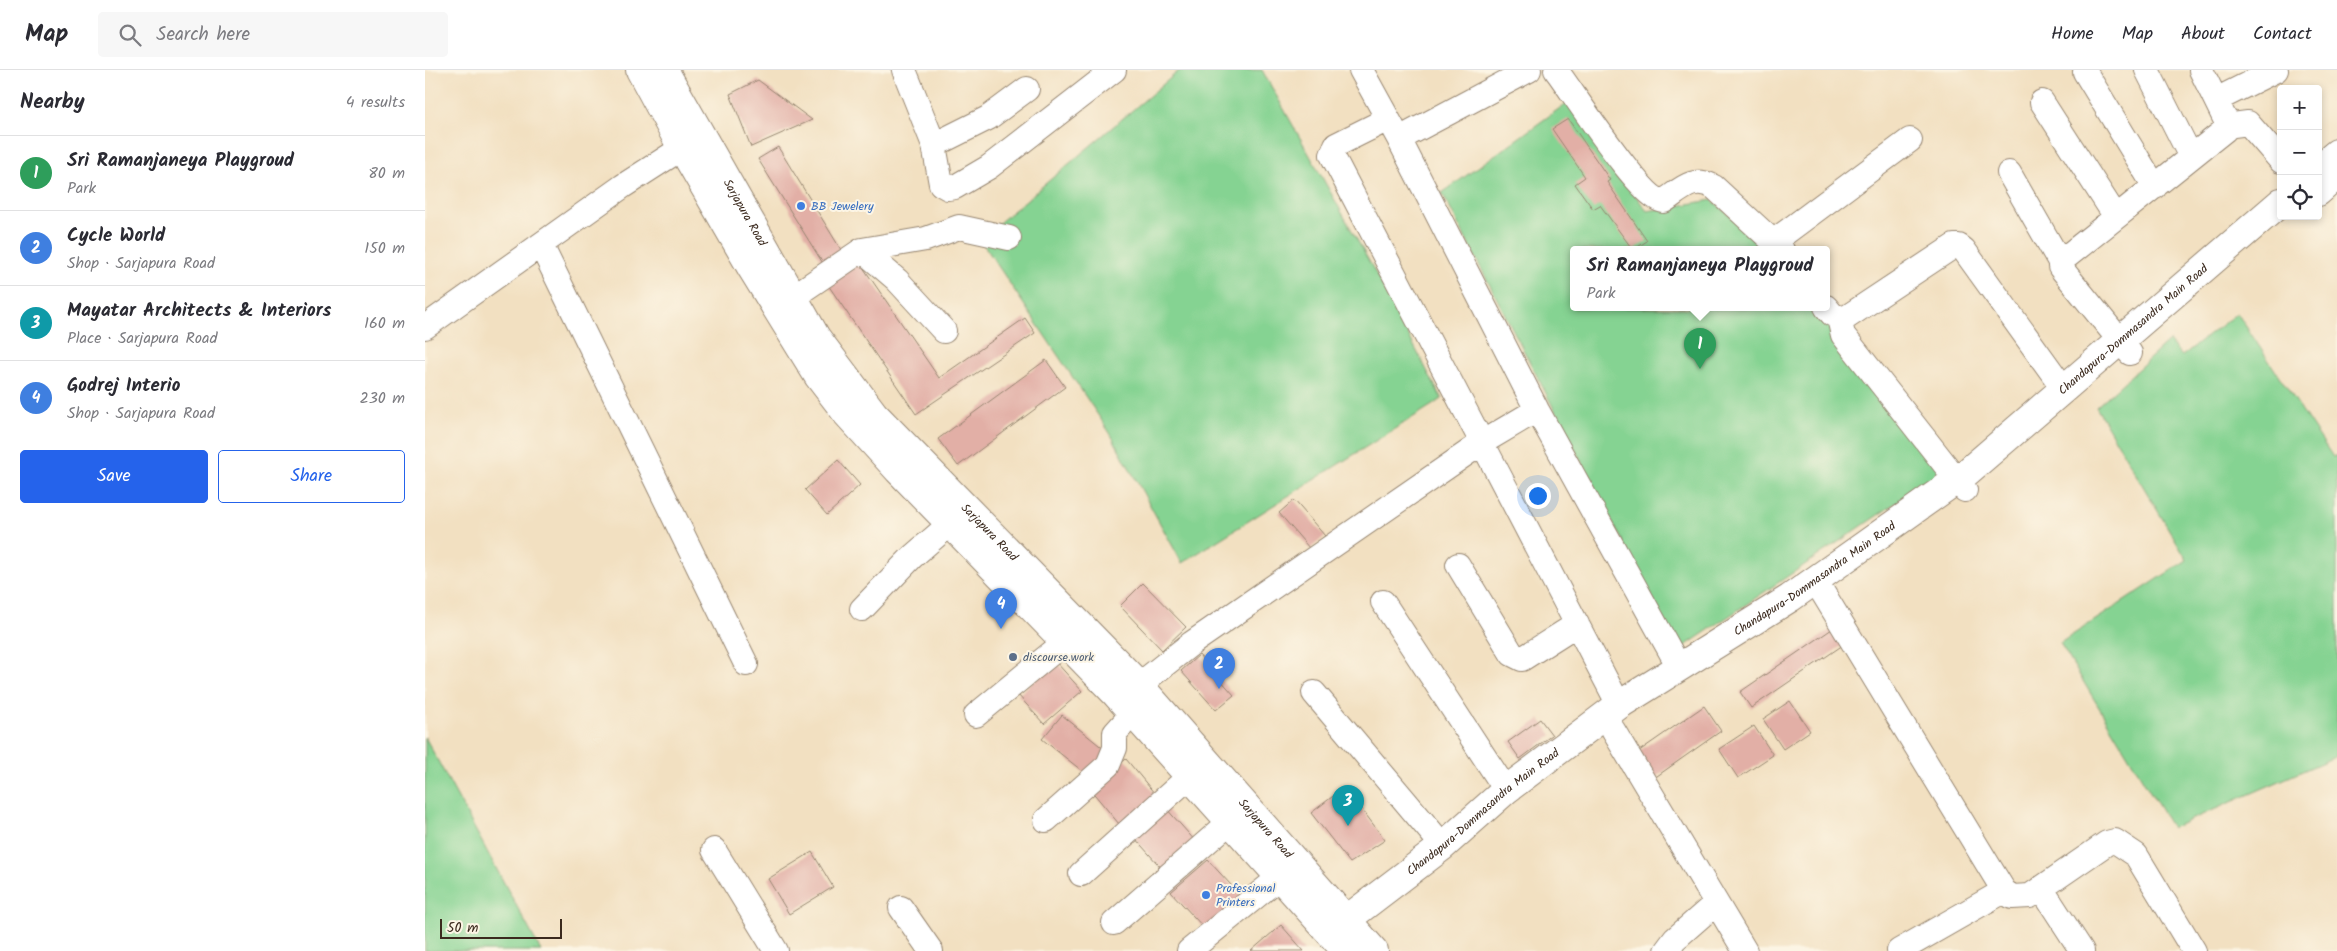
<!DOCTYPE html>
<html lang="en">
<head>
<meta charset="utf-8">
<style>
	:root { --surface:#fff; --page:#f7f7f7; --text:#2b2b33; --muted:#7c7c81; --line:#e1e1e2; --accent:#2563eb }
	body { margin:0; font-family:Kalam,sans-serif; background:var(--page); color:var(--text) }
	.controls { position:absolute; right:15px; top:15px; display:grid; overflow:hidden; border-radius:5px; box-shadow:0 2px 8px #0003 }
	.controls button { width:45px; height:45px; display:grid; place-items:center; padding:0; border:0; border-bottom:1px solid var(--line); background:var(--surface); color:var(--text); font:25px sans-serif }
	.scale { position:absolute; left:15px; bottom:12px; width:122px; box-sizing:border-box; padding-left:5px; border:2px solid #3b2a1e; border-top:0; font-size:14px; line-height:18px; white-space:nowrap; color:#3b2a1e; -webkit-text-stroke:4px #fcf5e5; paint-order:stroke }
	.you { position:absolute; left:1112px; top:425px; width:18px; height:18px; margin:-12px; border:4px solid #fff; border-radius:50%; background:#1a73e8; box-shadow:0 0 0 8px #1a73e833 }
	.badge { display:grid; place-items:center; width:32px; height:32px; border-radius:50%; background:var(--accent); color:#fff; font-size:16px; font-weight:700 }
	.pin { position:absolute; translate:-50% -41px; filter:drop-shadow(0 1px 2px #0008) }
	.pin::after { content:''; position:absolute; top:26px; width:18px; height:15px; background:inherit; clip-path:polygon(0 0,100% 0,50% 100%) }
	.popup { position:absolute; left:1145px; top:176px; width:260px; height:65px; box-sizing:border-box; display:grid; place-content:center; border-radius:5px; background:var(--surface); filter:drop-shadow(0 1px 4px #0005); font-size:16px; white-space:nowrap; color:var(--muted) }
	.popup b { font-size:19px; color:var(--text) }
	.popup::after { content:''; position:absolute; left:50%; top:100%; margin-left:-10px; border:10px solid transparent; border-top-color:var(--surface) }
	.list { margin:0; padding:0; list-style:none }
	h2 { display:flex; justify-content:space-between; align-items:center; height:65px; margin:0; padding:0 20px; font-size:21px }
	h2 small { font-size:16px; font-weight:400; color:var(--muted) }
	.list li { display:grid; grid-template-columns:32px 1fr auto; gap:15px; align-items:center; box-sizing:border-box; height:75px; padding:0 20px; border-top:1px solid var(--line) }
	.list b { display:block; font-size:19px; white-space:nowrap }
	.list p { margin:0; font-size:16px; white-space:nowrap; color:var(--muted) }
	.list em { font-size:16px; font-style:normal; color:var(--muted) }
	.actions { display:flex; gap:10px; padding:15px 20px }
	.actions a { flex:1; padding:11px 0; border:1px solid var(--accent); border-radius:5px; text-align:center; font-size:18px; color:var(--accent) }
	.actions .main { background:var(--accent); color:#fff }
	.icon { flex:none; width:28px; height:28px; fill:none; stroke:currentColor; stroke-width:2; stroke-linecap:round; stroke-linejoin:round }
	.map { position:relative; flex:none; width:1912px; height:881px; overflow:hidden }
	header { display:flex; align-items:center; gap:30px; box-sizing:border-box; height:70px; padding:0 25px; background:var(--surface); border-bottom:1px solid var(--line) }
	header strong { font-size:24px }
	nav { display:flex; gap:28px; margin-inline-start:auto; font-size:18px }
	.search { width:350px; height:45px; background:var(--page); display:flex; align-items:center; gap:12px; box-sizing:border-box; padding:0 18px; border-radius:5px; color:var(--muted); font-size:19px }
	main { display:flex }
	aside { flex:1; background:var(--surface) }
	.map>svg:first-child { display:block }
</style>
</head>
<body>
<header>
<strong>Map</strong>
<div class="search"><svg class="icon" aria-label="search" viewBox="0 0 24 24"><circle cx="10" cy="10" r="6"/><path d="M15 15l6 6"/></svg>Search here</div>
<nav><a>Home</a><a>Map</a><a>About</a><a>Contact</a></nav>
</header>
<main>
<aside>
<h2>Nearby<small>4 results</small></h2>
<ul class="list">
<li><span class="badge" style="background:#2e9e5b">1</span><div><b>Sri Ramanjaneya Playgroud</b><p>Park</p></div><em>80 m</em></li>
<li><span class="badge" style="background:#3f7fe0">2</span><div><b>Cycle World</b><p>Shop · Sarjapura Road</p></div><em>150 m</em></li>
<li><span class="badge" style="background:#0f9aa8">3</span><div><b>Mayatar Architects &amp; Interiors</b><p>Place · Sarjapura Road</p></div><em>160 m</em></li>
<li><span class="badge" style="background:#3f7fe0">4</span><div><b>Godrej Interio</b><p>Shop · Sarjapura Road</p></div><em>230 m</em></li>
</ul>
<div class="actions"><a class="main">Save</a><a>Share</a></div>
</aside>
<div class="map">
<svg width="1912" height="881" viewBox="0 0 1912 881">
	<rect width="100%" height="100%" fill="#fcf5e5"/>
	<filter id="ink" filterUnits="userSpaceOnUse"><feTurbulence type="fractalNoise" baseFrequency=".02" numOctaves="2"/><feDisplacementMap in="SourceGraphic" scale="10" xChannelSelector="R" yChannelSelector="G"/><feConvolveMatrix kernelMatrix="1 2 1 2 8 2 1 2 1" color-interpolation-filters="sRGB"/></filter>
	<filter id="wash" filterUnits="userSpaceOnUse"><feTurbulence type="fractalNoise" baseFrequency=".0096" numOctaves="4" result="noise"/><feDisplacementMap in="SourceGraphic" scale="20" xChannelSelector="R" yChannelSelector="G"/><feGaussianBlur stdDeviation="1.12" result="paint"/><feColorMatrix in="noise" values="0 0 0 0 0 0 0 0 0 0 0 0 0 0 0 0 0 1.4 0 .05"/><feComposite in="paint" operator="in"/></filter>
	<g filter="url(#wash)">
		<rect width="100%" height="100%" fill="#f2e0c1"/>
		<path fill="#85d392" stroke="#607e58" d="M755,0H837L949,200L1017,329L757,493L685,363L555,169Z
			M1142,33L1222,141L1287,130L1345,180H1149V238H1395L1518,401L1254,580L1017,123Z
			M1812,243L1908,387L1912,385V686L1747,758L1635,573L1762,490L1671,337L1744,271L1757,286Z
			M0,667L116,881H0Z"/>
		<g id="blocks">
			<path fill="#e2afa6" d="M333,10L387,50L326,77L305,24Z
				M1143,49L1185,110L1182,112L1222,171L1208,180L1175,135L1168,139L1150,114L1160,107L1127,59Z
				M353,77L418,183L399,195L333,89Z
				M433,190L514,308L600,248L610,263L491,344L401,212Z
				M621,290L640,317L533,396L513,369Z
				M413,390L435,415L402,445L380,420Z
				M869,430L900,466L885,479L854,443Z
				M718,513L761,557L737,580L695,536Z
				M1407,559L1418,575L1326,638L1315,622Z
				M774,585L809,625L791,640L756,601Z
				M631,592L657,621L619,654L593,625Z
				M1365,631L1385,661L1358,679L1338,649Z
				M1279,636L1296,661L1225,711L1207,686Z
				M637,645L685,684L666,708L617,669Z
				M1115,649L1127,665L1095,689L1083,672Z
				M1329,656L1348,685L1313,708L1294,679Z
				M701,689L735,730L699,760L665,719Z
				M920,717L960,770L925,793L886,743Z
				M740,737L772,773L740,802L708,766Z
				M387,782L408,817L364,844L343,809Z
				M783,790L817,827L780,859L746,822Z
				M856,855L879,881H826Z"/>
		</g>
	</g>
	<g filter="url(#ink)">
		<use href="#blocks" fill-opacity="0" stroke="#968570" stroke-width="1"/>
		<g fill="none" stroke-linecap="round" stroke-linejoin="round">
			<g stroke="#968570" stroke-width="26">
				<path id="minor" d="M479,0L509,75L516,114L523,118L530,117L564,97L689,0
					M936,0L974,69L1112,340L1254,597
					M1131,0C1148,22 1217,131 1239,131C1256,120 1268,105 1289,117L1357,180
					M1722,0L1766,87
					M1660,2L1730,117
					M1791,30L1851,0
					M1617,32L1691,147
					M963,49L911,75L907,85L1194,635
					M1801,56L1823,53L1856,91
					M974,69L1104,0
					M509,75L563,48L602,19
					M1584,103L1635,192
					M1348,172L1485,70
					M116,175L321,594
					M437,180L501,169L534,157L584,168
					M353,237L437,180L472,210L519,261
					M1401,237L1407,244L1414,248L1418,265L1540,420
					M1414,248L1422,247L1529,176H1534L1539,180L1639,319
					M0,257L198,116L257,78
					M1705,283L1635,197V192L1800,60L1801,51L1776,0
					M1033,495L1087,584L1097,589L1152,554
					M1398,523L1579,821L1587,827L1605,826L1682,773L1690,771L1711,785L1769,881
					M958,532L1081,720
					M437,539L487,487L526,453
					M714,615L767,573L1058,372L1112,340
					M889,623L1018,776
					M551,645L640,572
					M1188,660L1320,881
					M621,750L683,695L690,678V663L708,643
					M289,780L351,881
					M656,804L765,706
					M1616,818L1657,881
					M476,838L506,881
					M689,853L806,751
					M764,881L856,806
					M1241,881L1250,869L1291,833
					M1474,881L1579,821"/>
			</g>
			<g stroke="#968570" stroke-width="30">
				<g id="major">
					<path d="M215,0L257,78L327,199L393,306L422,344L473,400L689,622L921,881"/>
					<path id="s1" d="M239,0L391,267L449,344L714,615L949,881"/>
					<path d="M1893,99L1912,83"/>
					<path d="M1893,122L1912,105"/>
					<path id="s2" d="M906,864L921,850L1018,776L1081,720L1194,635L1365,528L1540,404L1856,132"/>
				</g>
			</g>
			<use href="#minor" stroke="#fff" stroke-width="24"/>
			<use href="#major" stroke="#fff" stroke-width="28"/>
		</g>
	</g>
	<g fill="#3f7fe0" stroke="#fcf5e5" stroke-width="2">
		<circle cx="376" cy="136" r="5"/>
		<circle cx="781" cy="825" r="5"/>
	</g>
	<circle fill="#5c6f8a" stroke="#fcf5e5" stroke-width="2" cx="588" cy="587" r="5"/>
	<g text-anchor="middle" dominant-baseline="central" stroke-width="4" stroke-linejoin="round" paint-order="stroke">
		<g font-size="12" fill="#366cbe" stroke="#fcf5e5" text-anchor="start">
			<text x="386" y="136">BB Jewelery</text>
			<text x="791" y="818">Professional<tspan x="791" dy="14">Printers</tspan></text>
		</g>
		<g font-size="12" fill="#3b2a1e" stroke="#fcf5e5">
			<text stroke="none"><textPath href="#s1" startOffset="164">Sarjapura Road</textPath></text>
			<text stroke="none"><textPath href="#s2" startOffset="1006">Chandapura-Dommasandra Main Road</textPath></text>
			<text stroke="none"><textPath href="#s1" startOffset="569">Sarjapura Road</textPath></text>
			<text stroke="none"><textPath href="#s2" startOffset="601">Chandapura-Dommasandra Main Road</textPath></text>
			<text stroke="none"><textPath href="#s2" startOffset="195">Chandapura-Dommasandra Main Road</textPath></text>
			<text stroke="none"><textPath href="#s1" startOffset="974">Sarjapura Road</textPath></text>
		</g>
		<g font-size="12" fill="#4e5e75" stroke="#fcf5e5" text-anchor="start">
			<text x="598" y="587">discourse.work</text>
		</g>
	</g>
</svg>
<div class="controls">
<button>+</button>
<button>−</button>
<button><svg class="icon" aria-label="locate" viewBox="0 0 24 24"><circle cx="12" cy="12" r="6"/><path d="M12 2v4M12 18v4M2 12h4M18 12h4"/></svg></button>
</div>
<div class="scale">50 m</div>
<div class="you"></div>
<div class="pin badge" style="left:1275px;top:299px;background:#2e9e5b">1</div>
<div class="popup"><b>Sri Ramanjaneya Playgroud</b>Park</div>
<div class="pin badge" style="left:794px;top:619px;background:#3f7fe0">2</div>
<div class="pin badge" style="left:923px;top:756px;background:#0f9aa8">3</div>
<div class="pin badge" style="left:576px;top:559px;background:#3f7fe0">4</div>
</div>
</main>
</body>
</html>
